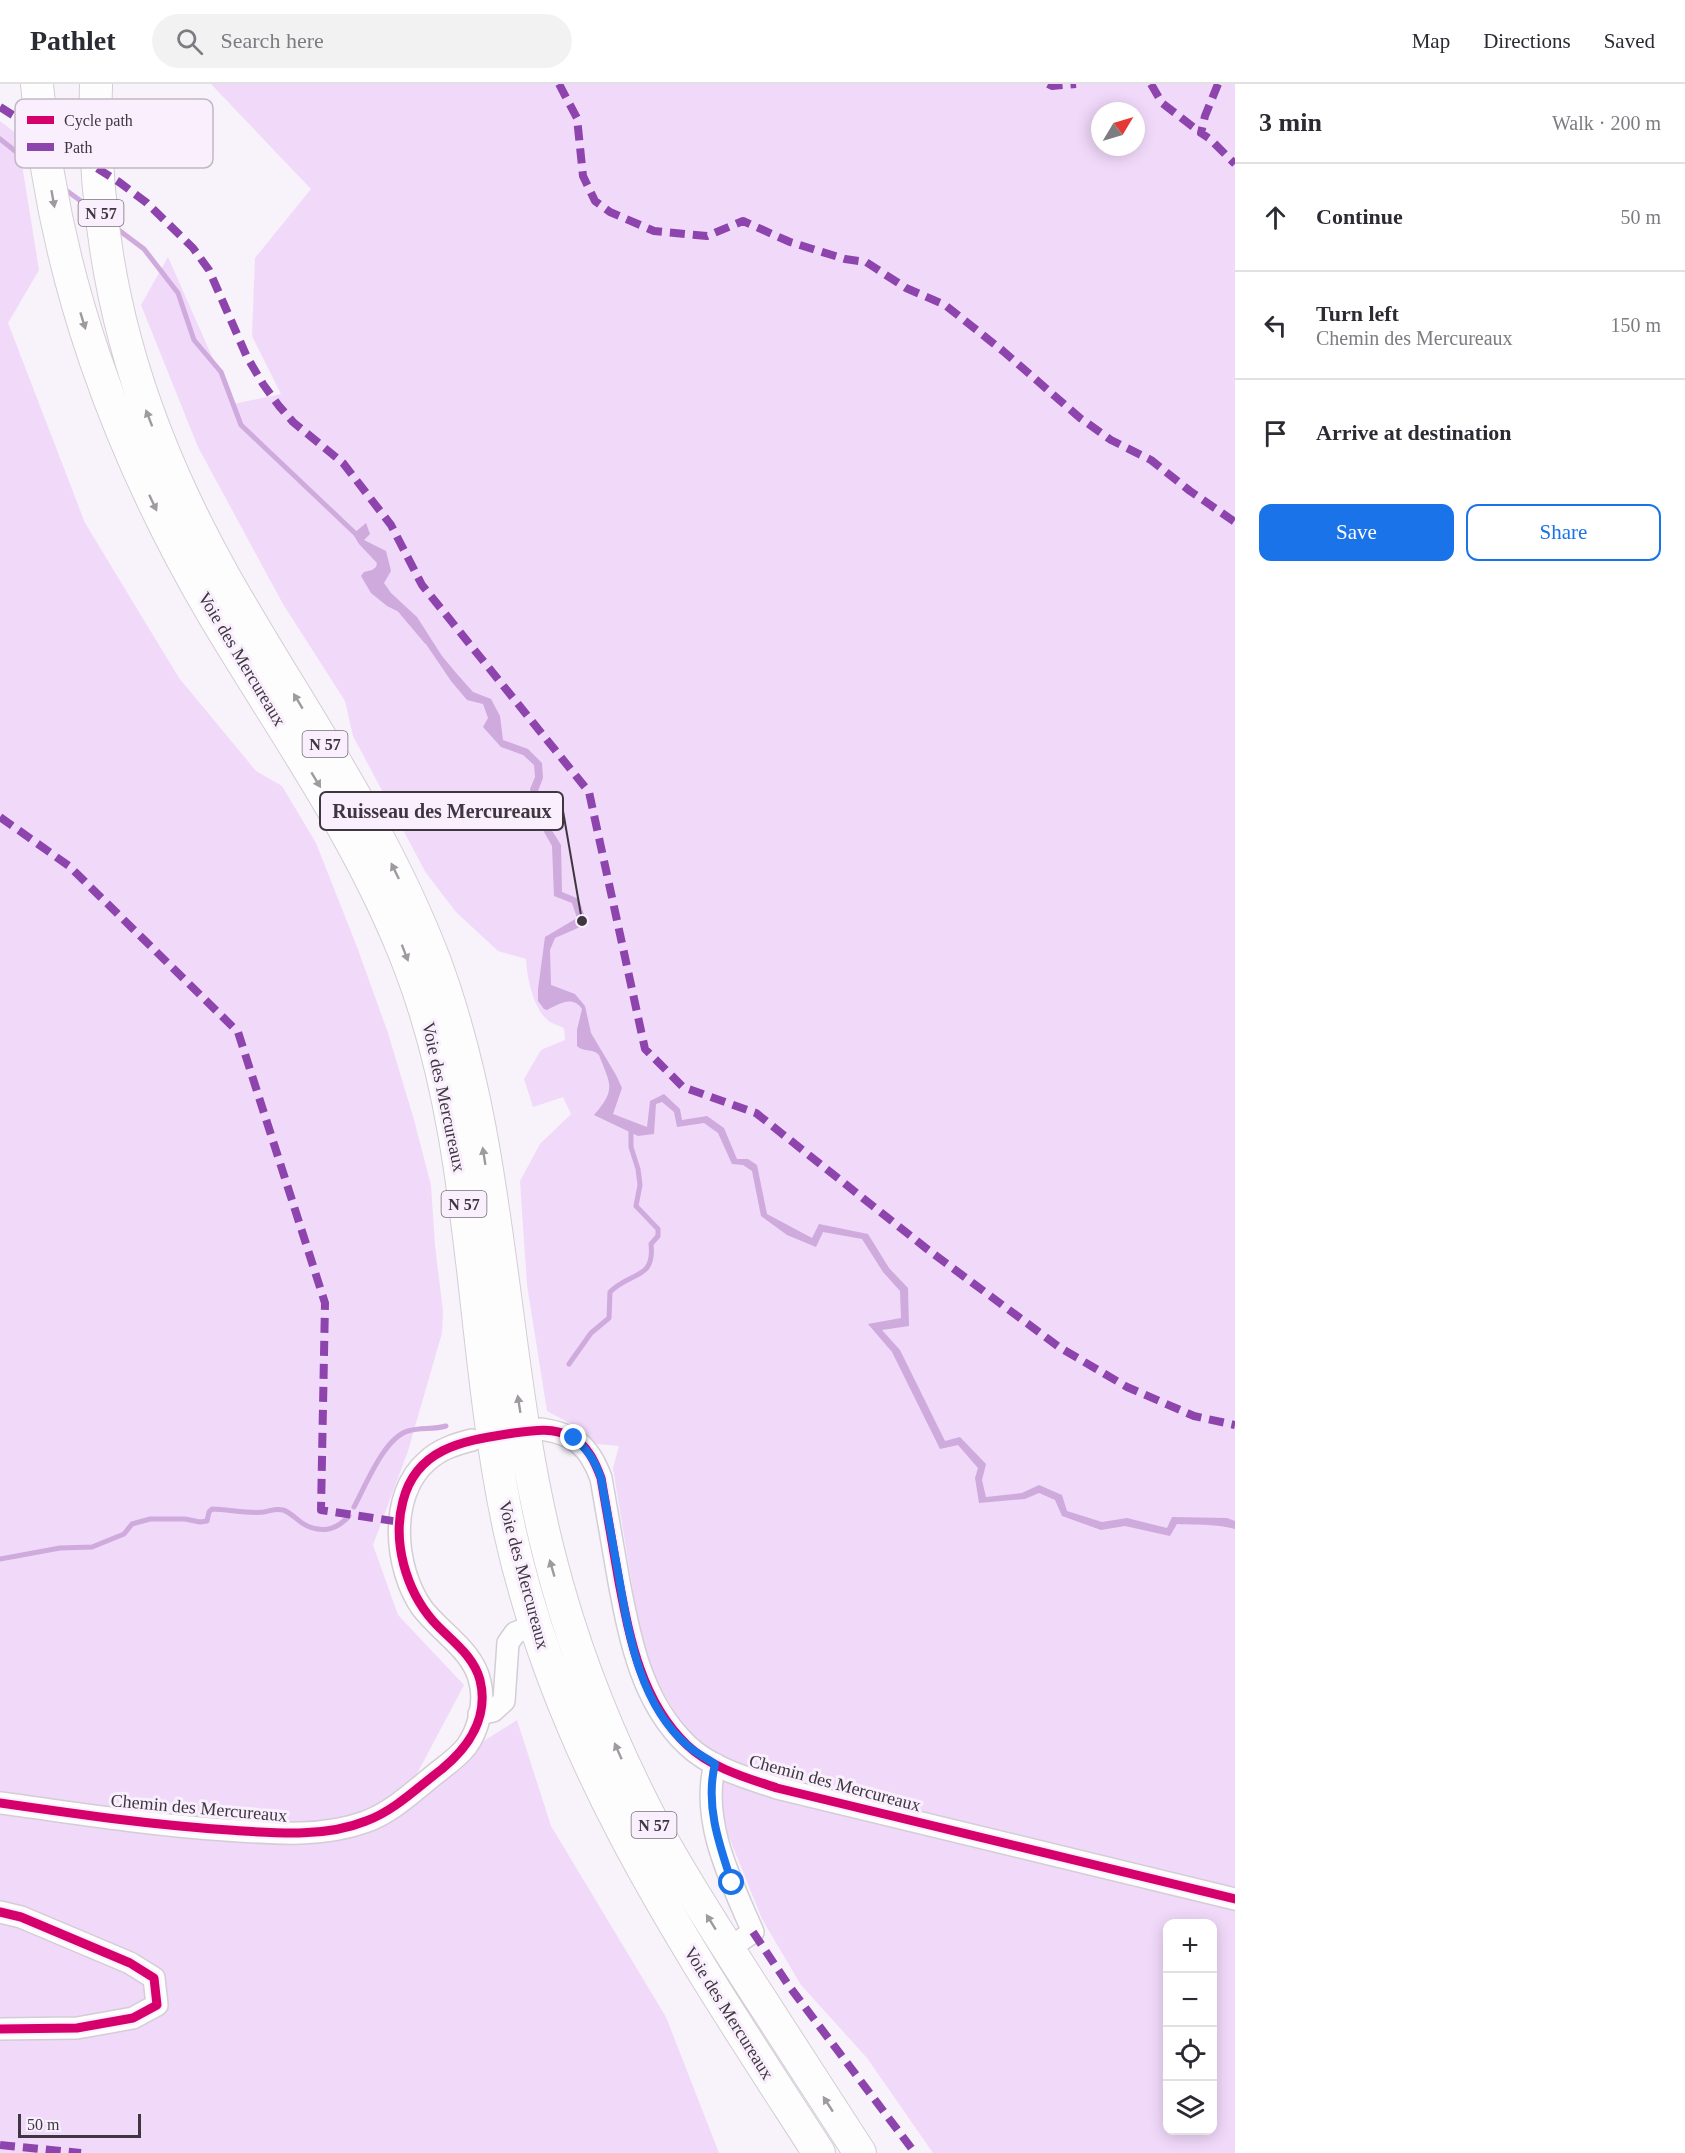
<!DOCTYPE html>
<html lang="en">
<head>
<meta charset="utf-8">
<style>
	:root { --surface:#fff; --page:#f2f2f3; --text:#2b2b33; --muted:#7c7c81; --line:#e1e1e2; --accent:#1a73e8 }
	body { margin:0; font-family:Georgia,serif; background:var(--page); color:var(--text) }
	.controls { position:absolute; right:18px; bottom:18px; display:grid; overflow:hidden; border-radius:12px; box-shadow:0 3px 15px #0003 }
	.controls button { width:54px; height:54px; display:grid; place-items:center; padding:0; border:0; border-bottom:2px solid var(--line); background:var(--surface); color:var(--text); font:30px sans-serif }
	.compass { position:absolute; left:1091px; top:18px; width:54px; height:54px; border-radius:50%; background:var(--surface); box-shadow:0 3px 15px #0003; rotate:52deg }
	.scale { position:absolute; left:18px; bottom:15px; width:123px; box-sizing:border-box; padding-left:6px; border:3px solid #3e3740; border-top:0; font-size:16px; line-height:21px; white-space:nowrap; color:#3e3740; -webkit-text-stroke:4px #f9effd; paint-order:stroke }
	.stop { position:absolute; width:18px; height:18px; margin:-14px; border:4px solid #1a73e8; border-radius:50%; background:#fff }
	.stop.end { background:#1a73e8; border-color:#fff; box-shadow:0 2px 6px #0008 }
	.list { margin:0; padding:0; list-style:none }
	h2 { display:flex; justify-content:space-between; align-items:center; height:78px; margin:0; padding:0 24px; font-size:26px }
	h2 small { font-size:20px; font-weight:400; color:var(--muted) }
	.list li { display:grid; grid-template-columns:39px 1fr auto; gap:18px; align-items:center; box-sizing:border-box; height:108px; padding:0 24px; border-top:2px solid var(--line) }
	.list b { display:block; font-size:22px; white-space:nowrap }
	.list p { margin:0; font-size:20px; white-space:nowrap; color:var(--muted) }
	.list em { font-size:20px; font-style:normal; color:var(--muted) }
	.actions { display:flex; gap:12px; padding:18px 24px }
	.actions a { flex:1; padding:14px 0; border:2px solid var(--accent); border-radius:12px; text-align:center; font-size:21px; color:var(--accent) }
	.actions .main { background:var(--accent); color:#fff }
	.icon { flex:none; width:33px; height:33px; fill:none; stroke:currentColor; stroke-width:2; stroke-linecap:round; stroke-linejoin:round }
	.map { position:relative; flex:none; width:1235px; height:2069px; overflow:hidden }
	header { display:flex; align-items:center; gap:36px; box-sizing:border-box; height:84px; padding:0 30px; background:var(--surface); border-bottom:2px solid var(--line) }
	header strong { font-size:28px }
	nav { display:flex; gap:33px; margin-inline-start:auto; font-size:21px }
	.search { width:420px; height:54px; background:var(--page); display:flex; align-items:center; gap:15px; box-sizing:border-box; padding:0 21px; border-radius:33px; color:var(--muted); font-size:22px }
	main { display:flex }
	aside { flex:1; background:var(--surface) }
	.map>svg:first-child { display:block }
</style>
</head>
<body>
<header>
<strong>Pathlet</strong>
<div class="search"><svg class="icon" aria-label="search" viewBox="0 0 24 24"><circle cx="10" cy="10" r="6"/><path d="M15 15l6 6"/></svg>Search here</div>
<nav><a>Map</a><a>Directions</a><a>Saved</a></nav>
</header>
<main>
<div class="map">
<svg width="1235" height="2069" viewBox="0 0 1235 2069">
	<rect width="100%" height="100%" fill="#f8f2fa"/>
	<path fill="#f1d9fa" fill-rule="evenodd" d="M211,0H1235V2069H933L867,1974L801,1901L762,1835L719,1728L716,1672L683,1642L644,1575L613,1384L619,1362L597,1360L575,1342L547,1327L527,1201L520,1097L540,1060L571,1030L563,1013L533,1023L524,995L541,966L565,956L564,944C559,942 554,940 550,938C533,926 527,893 526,875L498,867L456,828L426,789L353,652L345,617L283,520L198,363L141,221L168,173L233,320L281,310L252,252L255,174L311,105ZM1100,27H1136V63H1100ZM1168,1840H1212V2046H1168Z
		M0,37L17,50L39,186L8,239L85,439L179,594L256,687L282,702L316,759L357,863L388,949L414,1036L431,1101L435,1162L443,1227L442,1249L408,1367L373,1461L398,1531L464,1601L410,1703L517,1636L551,1742L666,1933L719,2069H0Z"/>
	<path fill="#cfaadc" d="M366,439L370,450L364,456L386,467L391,487L384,499L391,509L417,533L442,572L457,590L473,608L491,615L500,632L503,656L528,665L542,679L543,694L538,707L541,729L561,761L562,808L579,815L587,840L555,854L550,866L551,901L575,910L585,922L591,949L616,991L622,1004L613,1030L647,1043L650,1017L664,1010L680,1025L682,1036L707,1032L724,1044L737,1075H748L757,1081L767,1130L812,1154L819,1140L868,1150L889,1184L908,1204L909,1242L882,1246L900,1266L945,1357L960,1353L986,1380L982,1396L986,1413L1022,1409L1039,1401L1062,1411L1067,1427L1102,1438L1127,1434L1167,1444L1172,1433L1227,1434L1235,1437V1445C1219,1440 1195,1441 1177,1440L1170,1452L1125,1442L1101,1446L1062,1432L1055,1416L1039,1409L1025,1415L979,1419L975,1394L978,1384L958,1361L940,1365L892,1268L868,1240L901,1234L900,1207L883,1188L862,1155L823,1148L816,1163L787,1151L761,1132L752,1087L743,1081L732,1080L718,1049L704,1039L677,1043L674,1028L662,1018L656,1020L654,1050L638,1052L594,1031C617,1005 610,1000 599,971C593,964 582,968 577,962V946L582,925C573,911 559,920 547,926L544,925L538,917V905L545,853L577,834L572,819L554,812L552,762L535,732L530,705L535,693L534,681L523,671L501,663L483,643L488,634L483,620L467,616L451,597L407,532L387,522L371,509L361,492L364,488L372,486L376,483L377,479L359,460L353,450Z"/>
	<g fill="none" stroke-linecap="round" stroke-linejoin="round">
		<path stroke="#cfaadc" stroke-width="5" d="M0,55L34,82
			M63,104L89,123
			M116,144L144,165L178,209L194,256L221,288L241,341L359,453
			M399,525L426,557
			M569,1280L591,1249L609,1234L610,1208C631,1187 655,1196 651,1160L658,1152V1145L636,1122L640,1101L638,1085L631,1063V1045
			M354,1423C366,1401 384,1354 408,1347C421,1343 433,1346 446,1342
			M0,1475L60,1464L92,1463L124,1450L132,1440L150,1435H185L200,1438L207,1437L209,1428L212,1425C228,1425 247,1430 264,1428C271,1427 275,1424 283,1426C290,1428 296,1435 302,1439C319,1450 336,1447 349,1432"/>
		<g stroke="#d3cdd5" stroke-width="24">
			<path id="minor" d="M541,1345C575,1350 589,1362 601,1394C607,1429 613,1463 619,1498C630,1556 642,1618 687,1661C711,1684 747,1694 777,1704L1235,1815
				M479,1630L493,1627L504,1617L508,1559L515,1549L536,1540
				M715,1680C700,1737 731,1797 753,1848L728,1865
				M0,1719C75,1729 150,1741 225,1746C271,1749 321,1754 365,1738C393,1728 416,1705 439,1687C448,1680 459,1672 466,1663C479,1646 485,1618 480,1598C473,1566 441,1549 422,1524C394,1484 388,1411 427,1377C440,1365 456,1360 472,1356
				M0,1828L21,1833L130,1879L154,1894L157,1921L133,1934L77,1944L0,1945"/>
		</g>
		<g stroke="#d3cdd5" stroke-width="34">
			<path id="highway" d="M37,0C52,188 118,368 213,530C282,646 362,756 410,883C479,1064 469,1261 510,1448C562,1683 691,1870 819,2069
				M96,0C91,182 136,336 225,494C297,621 383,740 435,878C506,1069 499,1278 550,1474C574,1568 611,1660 656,1745C687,1802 722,1855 756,1908C791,1962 825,2015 860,2069"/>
		</g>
		<use href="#minor" stroke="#fefdfe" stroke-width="21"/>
		<use href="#highway" stroke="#fefdfe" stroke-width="32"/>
		<path stroke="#8e44ad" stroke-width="8" stroke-dasharray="15 8" stroke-linecap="butt" d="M559,0L577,34L583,92L595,117L610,128L654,147L707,152L743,137L790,158L845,175L866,178L906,204L945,221L1003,267L1080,334L1111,356L1151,376L1190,407L1235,438
			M1048,0L1052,2L1076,0
			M1151,0L1162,19L1201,49
			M1218,0L1205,32L1201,49L1210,55L1235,80
			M0,23L119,98L147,119L193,164L209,186L247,273L263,300L279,322L293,338L343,379L391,441L422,501L589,708L645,965L683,1003L756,1029L927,1165L1059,1263L1127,1303L1194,1332L1235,1341
			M0,733L69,782L238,948L325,1219L321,1426L400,1438
			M753,1848L789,1902L915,2069
			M0,2061L81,2069"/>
		<g stroke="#f9effd" stroke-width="13">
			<path id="cycleway" d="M0,1719C76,1730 152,1741 229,1746C274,1749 324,1754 366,1737C394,1727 418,1703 442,1685C469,1663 489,1633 480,1596C473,1570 450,1556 433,1537C406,1506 392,1458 403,1417C416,1365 462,1357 507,1350C530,1347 551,1342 572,1353C588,1362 595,1378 601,1394C607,1429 613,1463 619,1498C630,1556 642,1618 687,1661C711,1684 747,1694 777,1704L1235,1815
				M0,1828L21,1833L130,1879L154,1894L157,1921L133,1934L77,1944L0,1945"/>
		</g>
		<use href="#cycleway" stroke="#d6006c" stroke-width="9"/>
	</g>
	<defs><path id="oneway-solid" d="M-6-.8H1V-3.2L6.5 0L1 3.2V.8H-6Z" transform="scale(1.5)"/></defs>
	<g fill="#9e9a9f">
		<use href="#oneway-solid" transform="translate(53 115) rotate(80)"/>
		<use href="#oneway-solid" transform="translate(83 237) rotate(73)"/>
		<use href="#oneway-solid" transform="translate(149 334) rotate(-111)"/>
		<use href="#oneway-solid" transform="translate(153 419) rotate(65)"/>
		<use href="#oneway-solid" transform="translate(298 617) rotate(-121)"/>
		<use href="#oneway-solid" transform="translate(316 696) rotate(59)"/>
		<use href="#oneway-solid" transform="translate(395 787) rotate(-116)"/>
		<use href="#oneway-solid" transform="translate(405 869) rotate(69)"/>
		<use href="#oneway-solid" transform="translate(484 1072) rotate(-99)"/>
		<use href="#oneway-solid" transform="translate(519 1320) rotate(-99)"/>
		<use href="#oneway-solid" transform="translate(552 1484) rotate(-106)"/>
		<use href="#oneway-solid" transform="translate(618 1667) rotate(-114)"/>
		<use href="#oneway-solid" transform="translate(711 1838) rotate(-122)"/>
		<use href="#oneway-solid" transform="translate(828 2020) rotate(-123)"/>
	</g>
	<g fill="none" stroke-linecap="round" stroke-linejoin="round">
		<path stroke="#1a73e8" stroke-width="8" d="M574,1354C588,1366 595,1377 601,1394C607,1427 613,1461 619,1494C629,1552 640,1621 688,1662C696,1669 706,1674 715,1680C705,1721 719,1760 732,1799"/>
	</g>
	<g text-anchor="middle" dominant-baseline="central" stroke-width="6" stroke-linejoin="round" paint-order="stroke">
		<g fill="#f9effd" stroke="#766e79" stroke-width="1.5">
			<rect x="78.5" y="116" width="45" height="26" rx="4.5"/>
			<rect x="302.5" y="647" width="45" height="26" rx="4.5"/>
			<rect x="441.5" y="1107" width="45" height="26" rx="4.5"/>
			<rect x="631.5" y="1728" width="45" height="26" rx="4.5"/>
		</g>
		<g font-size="16" font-weight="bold" fill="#3e3740">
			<text x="101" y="129">N 57</text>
			<text x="325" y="660">N 57</text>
			<text x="464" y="1120">N 57</text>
			<text x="654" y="1741">N 57</text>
		</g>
		<g font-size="18" fill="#3e3740" stroke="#f9effd">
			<text transform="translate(242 575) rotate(59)">Voie des Mercureaux</text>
			<text transform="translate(444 1013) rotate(78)">Voie des Mercureaux</text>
			<text transform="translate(524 1491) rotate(75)">Voie des Mercureaux</text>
			<text transform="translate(835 1699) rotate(15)">Chemin des Mercureaux</text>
			<text transform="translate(199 1724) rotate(5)">Chemin des Mercureaux</text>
			<text transform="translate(729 1929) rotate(58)">Voie des Mercureaux</text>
		</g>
	</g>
	<rect x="15" y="15" width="198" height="69" rx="9" fill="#f9effd" stroke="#c1b8c4" stroke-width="1.5"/>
	<rect x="27" y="32" width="27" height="8" fill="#d6006c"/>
	<rect x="27" y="59" width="27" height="8" fill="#8e44ad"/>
	<g font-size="16" fill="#3e3740">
		<text x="64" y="42">Cycle path</text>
		<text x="64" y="69">Path</text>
	</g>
	<path fill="none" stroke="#3e3740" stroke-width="2" d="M582 837L563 727"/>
	<circle fill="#3e3740" stroke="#f9effd" stroke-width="2" cx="582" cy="837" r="6"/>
	<rect fill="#f9effd" stroke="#3e3740" stroke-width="2" x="320" y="708" width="243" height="38" rx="6"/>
	<g font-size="20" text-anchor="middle" font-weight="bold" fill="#3e3740">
		<text x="442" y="734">Ruisseau des Mercureaux</text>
	</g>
</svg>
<div class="controls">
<button>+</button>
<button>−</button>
<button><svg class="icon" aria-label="locate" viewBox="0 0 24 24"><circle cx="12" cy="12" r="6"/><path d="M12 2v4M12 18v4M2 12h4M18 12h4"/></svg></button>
<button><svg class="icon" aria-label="layers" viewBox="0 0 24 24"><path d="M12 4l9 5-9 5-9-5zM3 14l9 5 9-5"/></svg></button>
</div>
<svg class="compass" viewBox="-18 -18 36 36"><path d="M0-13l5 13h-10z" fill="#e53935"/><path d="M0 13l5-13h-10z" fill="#7c7c81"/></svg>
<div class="scale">50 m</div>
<div class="stop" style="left:732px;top:1799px"></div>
<div class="stop end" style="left:574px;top:1354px"></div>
</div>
<aside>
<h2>3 min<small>Walk · 200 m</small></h2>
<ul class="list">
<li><svg class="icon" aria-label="ahead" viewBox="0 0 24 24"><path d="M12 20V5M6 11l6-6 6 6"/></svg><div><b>Continue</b></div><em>50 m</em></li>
<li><svg class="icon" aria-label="left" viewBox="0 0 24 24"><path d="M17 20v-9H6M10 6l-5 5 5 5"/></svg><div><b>Turn left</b><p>Chemin des Mercureaux</p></div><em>150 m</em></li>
<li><svg class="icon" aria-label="arrive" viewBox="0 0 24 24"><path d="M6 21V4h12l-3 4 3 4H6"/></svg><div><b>Arrive at destination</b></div></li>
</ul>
<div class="actions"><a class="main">Save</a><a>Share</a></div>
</aside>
</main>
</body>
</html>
